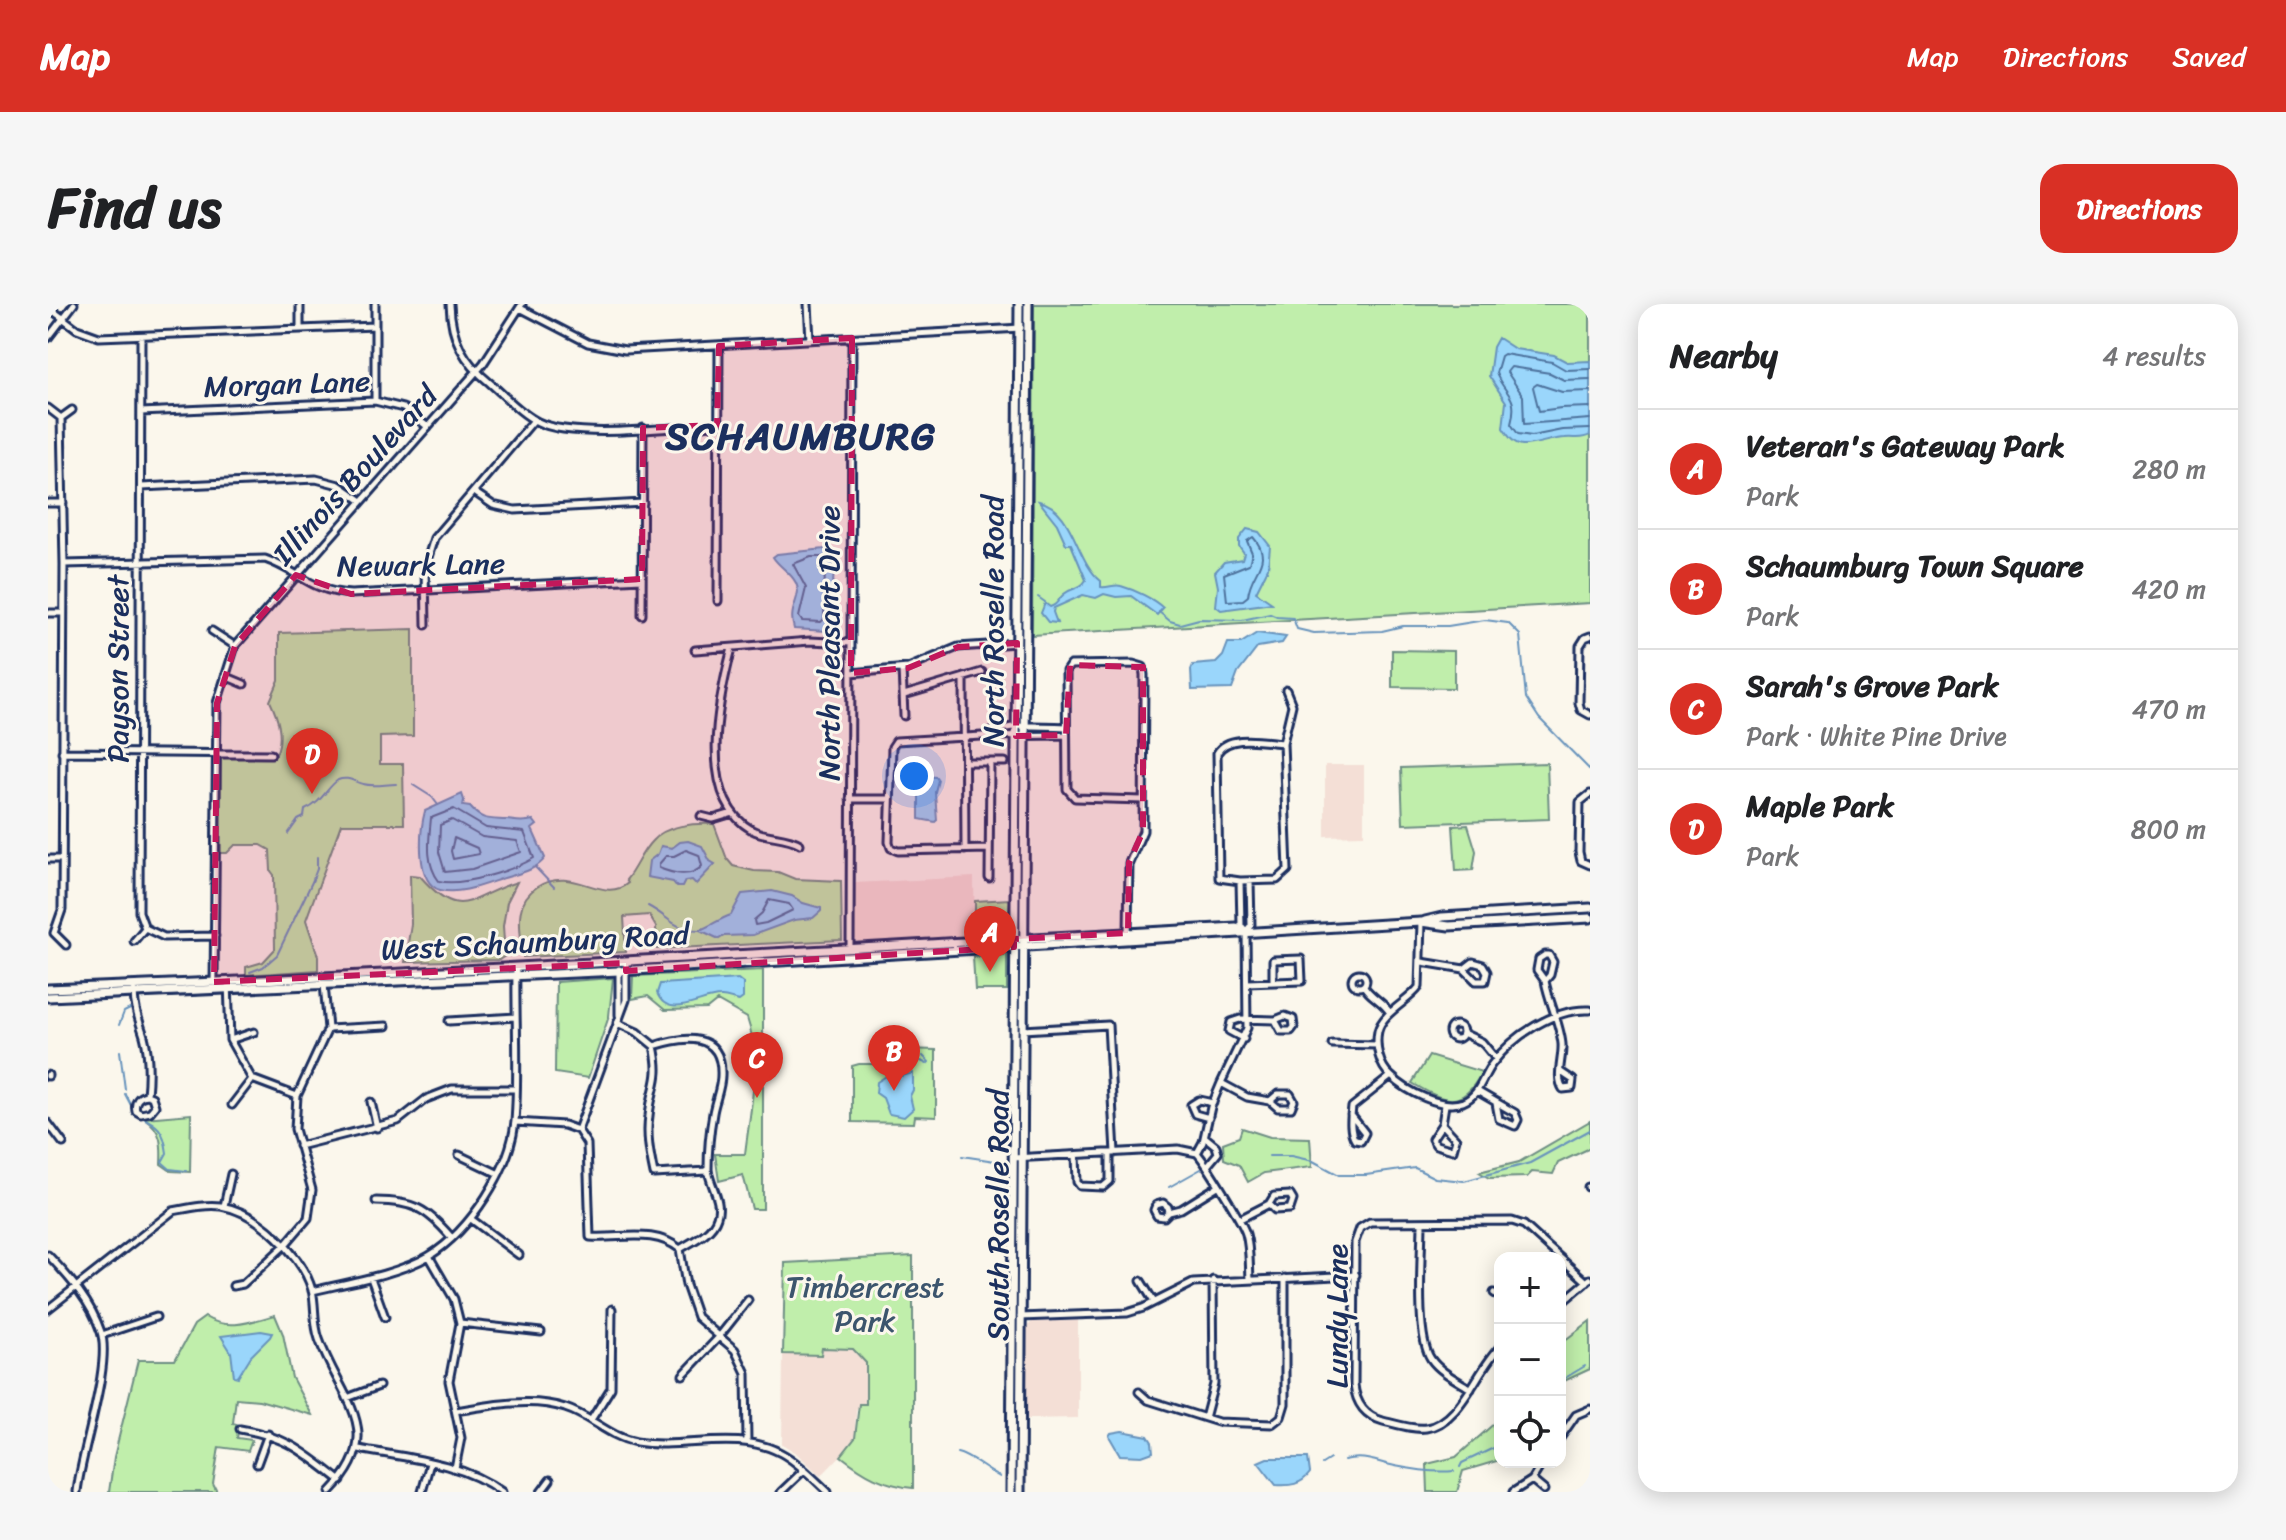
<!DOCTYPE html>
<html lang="en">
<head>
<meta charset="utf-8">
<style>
	:root { --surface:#fff; --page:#f6f6f6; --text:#202124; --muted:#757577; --line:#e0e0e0; --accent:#d93025 }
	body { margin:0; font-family:Sriracha,sans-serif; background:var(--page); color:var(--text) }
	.controls { position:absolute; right:24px; bottom:24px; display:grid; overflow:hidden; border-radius:16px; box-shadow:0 4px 20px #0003 }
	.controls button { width:72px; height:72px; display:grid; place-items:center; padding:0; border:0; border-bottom:2px solid var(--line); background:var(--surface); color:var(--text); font:40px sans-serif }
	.you { position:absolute; left:866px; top:472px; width:28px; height:28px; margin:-20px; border:6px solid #fff; border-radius:50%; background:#1a73e8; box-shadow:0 0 0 12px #1a73e833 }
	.badge { display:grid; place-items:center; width:52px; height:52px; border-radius:50%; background:var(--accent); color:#fff; font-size:26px; font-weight:700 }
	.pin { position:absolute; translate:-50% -66px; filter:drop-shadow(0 2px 4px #0008) }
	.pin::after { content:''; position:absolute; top:42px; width:28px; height:24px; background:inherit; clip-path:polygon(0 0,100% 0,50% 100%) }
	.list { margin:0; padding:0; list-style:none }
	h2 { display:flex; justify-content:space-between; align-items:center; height:104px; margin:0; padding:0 32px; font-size:34px }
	h2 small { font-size:26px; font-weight:400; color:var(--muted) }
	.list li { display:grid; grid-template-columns:52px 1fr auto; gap:24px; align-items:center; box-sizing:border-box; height:120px; padding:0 32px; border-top:2px solid var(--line) }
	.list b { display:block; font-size:30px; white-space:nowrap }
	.list p { margin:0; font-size:26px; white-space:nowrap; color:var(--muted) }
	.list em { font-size:26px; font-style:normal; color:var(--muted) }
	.icon { flex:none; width:44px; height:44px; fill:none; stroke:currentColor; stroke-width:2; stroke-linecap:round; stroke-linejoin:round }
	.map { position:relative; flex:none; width:1542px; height:1188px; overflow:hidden; border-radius:24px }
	header { display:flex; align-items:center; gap:48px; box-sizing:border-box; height:112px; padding:0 40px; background:var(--accent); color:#fff }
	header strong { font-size:38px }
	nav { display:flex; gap:44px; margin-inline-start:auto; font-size:28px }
	.intro { display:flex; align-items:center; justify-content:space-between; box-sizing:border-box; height:192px; padding:0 48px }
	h1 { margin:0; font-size:56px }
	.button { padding:20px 36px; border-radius:24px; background:var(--accent); color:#fff; font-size:28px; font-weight:700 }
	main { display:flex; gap:48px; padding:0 48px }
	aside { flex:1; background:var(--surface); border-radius:24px; box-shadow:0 4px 20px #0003 }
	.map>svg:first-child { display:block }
</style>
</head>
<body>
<header>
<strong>Map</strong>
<nav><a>Map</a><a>Directions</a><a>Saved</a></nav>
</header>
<div class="intro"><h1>Find us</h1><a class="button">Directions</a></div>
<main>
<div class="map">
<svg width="1542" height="1188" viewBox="0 0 1542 1188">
	<rect width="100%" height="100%" fill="#fbf7ec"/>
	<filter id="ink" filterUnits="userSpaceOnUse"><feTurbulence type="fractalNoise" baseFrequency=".0125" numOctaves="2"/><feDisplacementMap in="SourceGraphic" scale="16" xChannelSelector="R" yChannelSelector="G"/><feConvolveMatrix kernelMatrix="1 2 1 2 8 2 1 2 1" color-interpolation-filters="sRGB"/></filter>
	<g filter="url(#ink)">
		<path fill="#f4dfd6" d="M1277,461H1316V531L1277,532Z
			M926,573L927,632L811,640L807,635L806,579Z
			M1030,1016V1114L977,1115V1024L984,1018Z
			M774,1044H804L818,1059V1100L811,1101L808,1106L807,1134L803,1141L773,1172L747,1148L734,1140L735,1050L773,1051Z"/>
		<path fill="#c0eeab" stroke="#6e8e84" stroke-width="2" d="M986,0H1542V299L984,331Z
			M365,325V432L332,433V460H355L356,520H293L258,616L270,652V666L198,671V663L215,658L227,645L226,571L223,567L222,546L213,541H187L179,549H173L172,450H228C236,432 230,414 222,397L231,376V329Z
			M1344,346L1406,347V384L1344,383Z
			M1499,459L1501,515L1355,520L1353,464Z
			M666,520L679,555L685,562L706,567L730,568L747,575L793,577L794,636L609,645L608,623L601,611L576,613L578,648L475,653C473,627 464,599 489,583C525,560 555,601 580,579L578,576C588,564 593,548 604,537C617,521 647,519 666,520Z
			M1420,521L1428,547L1425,566L1408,567L1405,522Z
			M362,571L372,572C414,620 421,592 469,578L459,598L455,622L457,652L451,656L357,658L363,620Z
			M962,595L959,629L927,632V597Z
			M959,651V686H927L925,653Z
			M715,666V905H704L695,871L671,877L667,850H697C702,806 714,756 699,714L669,697L659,705L617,706L600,692L584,695L585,672Z
			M565,674L561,712L540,774L507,769L508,678Z
			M858,745L888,746V813L867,812L866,819L804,818V762L811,760H838L839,749H857Z
			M1381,752L1434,768C1413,807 1397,798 1364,779Z
			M143,810L142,868L123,867L113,860C114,840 114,826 96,814Z
			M1542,817V844L1510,859L1505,870L1484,868L1479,873L1441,874L1431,868L1471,858Z
			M1194,824L1222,833L1262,834L1264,863L1216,869L1200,878L1191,861L1176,855L1175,839L1191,833Z
			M865,952V1184C835,1181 816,1170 793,1152L807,1134L811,1100H818V1059L805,1045L774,1044L773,1051L735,1050L737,959Z
			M227,1011L235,1030L244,1074L264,1111L211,1096L188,1094L185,1119L191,1121L189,1134L204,1136L200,1147L171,1143L165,1180L169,1188H61L66,1153L90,1056H127L146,1021L157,1013C180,1027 202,1018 227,1011Z
			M1542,1017V1065L1512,1079V1040Z
			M1452,1110V1156L1415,1167L1409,1188H1380L1379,1160L1408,1153L1448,1118Z"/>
		<path fill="#9ad6fb" stroke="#6793bc" stroke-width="2" d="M1450,34L1467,45L1506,51L1519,58L1542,57V131C1534,136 1526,133 1517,134C1503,134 1487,142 1474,141C1465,140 1459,130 1455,124L1458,98L1441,72L1445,43Z
			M991,197C1026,205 1028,258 1053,277V283C1060,284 1067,280 1073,282C1087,286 1106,295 1115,304L1109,311L1083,292L1068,293L1056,290L1048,294L1035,291L1006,304L1005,308L1009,319L1000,318L993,309L997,299L1002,303C1011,300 1009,296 1016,290C1024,283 1032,286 1038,276L1023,240H1018L1009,220Z
			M1199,225L1211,228L1222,242L1220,264L1208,288L1224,299L1173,306L1168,302L1170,283L1167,268L1176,258L1194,255L1196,249L1191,242V235Z
			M777,245L786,251L784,323L779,327L746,325C739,303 755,294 748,279C743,268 731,263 725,253L729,250Z
			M1209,329L1238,333L1234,339L1210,343L1190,369L1184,385L1144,386L1143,366L1145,361L1168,359L1175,352L1180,339H1193Z
			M873,472L888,473L890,476L887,488L889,516L887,518L871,515V473Z
			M414,490L416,496L415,502L422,503C434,517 441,515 458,516C469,517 474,519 485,516L489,521L484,525L497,554C488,567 468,570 453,575C435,581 411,591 392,586C367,579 372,526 377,507Z
			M640,537L654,542L662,557L667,560L648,580L644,576L637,577L634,583H629L625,578L599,573L601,557L610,550L613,542L624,544L632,538Z
			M724,587L744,592L755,599L773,604V607L765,614L746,616L705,631L676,632L671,635L652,626C663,622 671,615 683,611L694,590Z
			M690,675L695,679V694L691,697C684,696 678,692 672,693C652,693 620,717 609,689L612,680Z
			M843,769L854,772L865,769V786L862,792L865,805L856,813L841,810L835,794L828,789L829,778Z
			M213,1027L224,1029L222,1033L203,1052L190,1073L186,1072L183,1048L173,1032Z
			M1074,1127L1100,1132L1104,1138L1105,1148L1094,1152L1072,1151L1061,1132L1063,1129Z
			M1219,1154H1260L1262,1169C1253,1181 1242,1182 1228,1181L1210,1158Z"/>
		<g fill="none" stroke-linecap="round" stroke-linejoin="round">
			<path stroke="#4e729d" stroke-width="2" d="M1542,65L1518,66L1504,58L1456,50L1453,52L1448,69C1457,92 1471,90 1463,120L1470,130L1484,132L1514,126L1542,125
				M1542,75L1516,76L1502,69L1463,63L1459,68L1475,92L1476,120L1542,115
				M1542,87L1514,88L1489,80L1485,83L1491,107L1513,104L1542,103
				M1205,233C1227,258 1202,266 1200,292L1195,296L1179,297L1176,270L1201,260L1204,249L1199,237Z
				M763,253H774L777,256L776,315L773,318L754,317L751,313L758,284L745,260Z
				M406,505L438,524L476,528L486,554C466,566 413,583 391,577C377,559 381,536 383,514Z
				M404,516L434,533L469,537L473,548L424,565L397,568L391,548L392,521Z
				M406,534L429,544L431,550L405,555L403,547Z
				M638,546L651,551L654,562C644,574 625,570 611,564V560L618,552H626Z
				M721,596L741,600L745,606L718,619L707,621L706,616L714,609Z"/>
			<path stroke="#6793bc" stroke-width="2" d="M990,293L997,298
				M1111,308L1122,317L1132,320L1151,315L1194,316L1222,310L1229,313L1245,314L1249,325L1266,329L1334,327L1355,322H1400L1437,316L1460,319L1472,331L1478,394L1491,414L1542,466
				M365,481L384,493L390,501
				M240,530L250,516L256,513L257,506C274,499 280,482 290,476C300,472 306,478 315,480C326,483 337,480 348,480
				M487,563L506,583
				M600,602C623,614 623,625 652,626
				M202,668L215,663L229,651L264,578L269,565V553
				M71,721L76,708L82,705
				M72,747L77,785
				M873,757L879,760L881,758L875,752
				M77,790L86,807
				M90,811C110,821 116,825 119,849L114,858L122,865L138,867
				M914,852L960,859
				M1221,852H1243L1265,857L1291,871H1318L1367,864L1387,874L1416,877L1482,859L1542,826
				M1121,883L1153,865
				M1512,1077L1537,1062
				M909,1149C921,1151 939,1167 952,1173
				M1296,1156C1317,1151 1327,1158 1347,1162C1367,1166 1386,1169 1406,1167
				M1274,1160L1282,1155
				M1412,1163L1414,1159L1452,1141"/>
			<g stroke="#1b2f5e" stroke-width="11">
				<path id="street" d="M402,0C403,35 416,58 442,79C457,92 473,110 490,118C526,136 625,123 669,121
					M760,0L762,36
					M0,3L29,25L51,33L327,22
					M472,4L540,39L577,46L973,24
					M252,25V0
					M93,33L91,608L97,624L116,633L167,632
					M0,34L26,0
					M327,97V0
					M0,104L13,114L16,260L14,606L6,629L18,641
					M93,108L327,97L355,104L380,123
					M13,114L24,106
					M93,183L268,175L291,181L314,197
					M426,188L445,201L467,206L595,199
					M0,199H15
					M16,260L217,255C252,267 261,287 303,290L594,275
					M670,297L671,42
					M0,309H14
					M594,311L595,124
					M378,321L377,263L386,234L486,116
					M164,327L187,342
					M1542,332L1537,334L1532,342L1531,399L1533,406L1542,411
					M684,344C671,394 648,494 704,526C719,534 738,531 752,540
					M647,346L762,337L803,339
					M854,365L856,412
					M803,369L860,364L910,343L969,339
					M177,372L196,380
					M916,373L917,546
					M856,391L934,368
					M938,430C964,419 991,422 1018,423
					M1235,439C1216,438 1181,429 1169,449L1171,574L1192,577L1229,576L1240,566L1235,439L1244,401L1238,386
					M14,448L223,450
					M917,458H942L941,574
					M942,458H957
					M1542,490L1532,498L1531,548L1533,557L1542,561
					M802,495H841
					M653,512L665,515L685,509
					M941,545L850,547L843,544L841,538L844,443L848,437L934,432L1018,431
					M0,555H14
					M1192,577L1193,621L1198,627L1199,724L1173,779L1163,803L1155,838L1149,849C1157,857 1195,919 1198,930C1202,944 1201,960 1202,975
					M1373,618L1371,683C1360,698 1335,708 1330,727C1327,742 1331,762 1343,772C1358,787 1394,806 1415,798C1432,791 1434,773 1444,760C1465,732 1506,704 1542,706
					M1198,627L1203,621L1202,577
					M1080,629L1081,559L1095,527L1096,371L1095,363L1085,360L1022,361L1018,367L1019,485L1027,494L1095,496
					M86,637L97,624
					M802,644L804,34
					M1497,651H1501L1505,658L1502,671L1497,677L1489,666L1491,655Z
					M1374,658L1416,665
					M1425,658L1435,661L1439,668L1437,677H1428L1416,665Z
					M578,659V696L530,826L539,840L542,933C575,935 606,924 632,945L638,981L649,1013L687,1046L698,1069L699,1137
					M571,665V711
					M1304 676a7 7 0 1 1 14 0a7 7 0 1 1-14 0Z
					M180,677L182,736L204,775L249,792
					M1497,677C1501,698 1512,720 1514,740C1515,755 1507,773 1515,785L1524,784L1525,776L1513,768
					M166,679L169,399L187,342L435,60L474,0
					M1199,679L1254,677L1253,655L1225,656V678
					M1316,682C1322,693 1335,697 1342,709
					M86,687C86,704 91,716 96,732C101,750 101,771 99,791L104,793L107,802L102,808L93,810L88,807C86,798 90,792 99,791
					M401,717L468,713
					M569,719L589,728L606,742C636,732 675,727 673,772C673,784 667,797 665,809C662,826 660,847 660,865C661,880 675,897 669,913C664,929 645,937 632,945
					M1401 728a7 7 0 1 1 14 0a7 7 0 1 1-14 0Z
					M280,725L338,722
					M975,726L1060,721L1067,849
					M1415,729L1434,738L1448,755
					M1196,735L1181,727L1183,718L1192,715L1227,716L1237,712L1245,715L1246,723L1243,727H1233L1227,716
					M182,736L206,728
					M1284,740L1329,741
					M606,742C614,777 604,780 601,812C598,831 602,851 606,870L660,867
					M0,772V771
					M1173,779L1199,793L1222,797L1230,804H1243L1246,797L1242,790H1230L1222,797
					M1429,787L1467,809L1470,816L1467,822L1451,815L1448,799
					M323,798L329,824
					M184,801L204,775
					M1303,811L1317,829L1313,837L1307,836C1301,827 1303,813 1304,803L1343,772
					M1161,814L1147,810L1143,801L1151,796L1165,799
					M467,818L516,821L530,826
					M0,819L15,839
					M1394,820L1408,835L1405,846L1388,841L1384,835L1394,820L1397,801
					M1157,833L1168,842L1170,849L1160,861
					M251,842L350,817L378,795L404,785H467
					M411,851L451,870
					M1028,851L1029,878L1032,882L1055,883L1062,877V849
					M965,854L1130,845L1149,849
					M1540,883H1542
					M328,897C365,897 379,905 403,933
					M176,902L183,870
					M1121,908L1120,903L1115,899L1108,901L1106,906L1109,912L1116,913L1121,908L1133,905L1170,882
					M423,915L471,951
					M1192,915L1221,900L1226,892L1242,891L1245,896L1242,905L1227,906L1221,900
					M1374,918C1374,949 1367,1032 1383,1055C1392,1068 1409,1076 1423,1085
					M0,951C22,974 43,998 53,1028C64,1061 33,1148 29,1188
					M381,952L406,995L412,1019L401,1077L413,1134L407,1164
					M323,974L337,1013
					M1093,977L1106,998
					M185,982L195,980L237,941L260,914L264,886L247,825L249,792L280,725L276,680
					M264,987C298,979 351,970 381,952C422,927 463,864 467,817C471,767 467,715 468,664
					M1446,989L1452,993
					M1512,1000L1542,975
					M0,1005L125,907C141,904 157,900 173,902C210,908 254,951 264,986C268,1002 265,1019 271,1035C292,1095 341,1128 282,1188
					M972,1013L1079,1009L1095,1004L1145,979L1308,971
					M412,1019L493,1028
					M54,1031L108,1013
					M1452,1043C1429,1065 1413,1119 1378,1124C1365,1126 1348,1120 1335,1117C1317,1112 1308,1100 1306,1081L1307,938L1312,924L1322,918L1464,917L1476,921L1539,978
					M635,1071L670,1034L700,996
					M1091,1088L1100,1096L1170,1118L1224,1120L1233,1113L1237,1100V974
					M299,1094L331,1082
					M408,1107C442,1101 484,1093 517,1104C543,1112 561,1133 588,1138C636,1146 688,1125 733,1149C750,1158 766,1175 780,1188
					M1157,1114L1166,1080L1165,976
					M543,1116L563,1084L564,1005
					M192,1125C240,1133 256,1148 293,1177
					M1512,1134L1528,1111L1542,1105
					M311,1145C359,1154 414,1158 454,1188
					M209,1160L220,1130
					M1484,1176L1496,1186
					M374,1188L382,1159
					M493,1188L502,1176
					M733,1188L755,1167
					M1465,1188L1484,1176L1495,1158"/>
			</g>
			<g stroke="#1b2f5e" stroke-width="13">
				<path id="secondary" d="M1377,617L1394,613L1542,604
					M0,685C396,670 792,644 1188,623L1198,627
					M0,693L571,667L1338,620L1373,618L1401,622L1542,614
					M963,1188L971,0
					M972,1188L980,0"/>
			</g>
			<use href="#street" stroke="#fbf7ec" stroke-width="5"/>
			<use href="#secondary" stroke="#fbf7ec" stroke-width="7"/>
		</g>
	</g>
	<path fill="#c2185b" fill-opacity="0.2" stroke="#c2185b" stroke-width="6" stroke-dasharray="16 10" stroke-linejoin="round" d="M804,34L803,369L860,364L910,343L969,339L968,432L1018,431L1022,361L1095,363V527L1081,559L1080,629L966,635V643L578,667V659L166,678L169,399L187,342L248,271L303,290L594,275L595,124L669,121L671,42Z"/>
	<g text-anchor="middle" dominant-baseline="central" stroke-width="6" stroke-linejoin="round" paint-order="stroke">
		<g font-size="30" fill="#1b2f5e" stroke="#fbf7ec">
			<text transform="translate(239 80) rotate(-2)">Morgan Lane</text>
			<text transform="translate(307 171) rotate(-48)">Illinois Boulevard</text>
			<text transform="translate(373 261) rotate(-1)">Newark Lane</text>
			<text transform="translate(945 317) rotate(-90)">North Roselle Road</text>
			<text transform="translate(781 339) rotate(-90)">North Pleasant Drive</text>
			<text transform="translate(70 365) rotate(-90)">Payson Street</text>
			<text transform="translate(487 638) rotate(-3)">West Schaumburg Road</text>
			<text transform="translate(950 911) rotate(-90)">South Roselle Road</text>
			<text transform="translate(1289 1012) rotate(-90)">Lundy Lane</text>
		</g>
		<g font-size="30" fill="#3c556d" stroke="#fbf7ec">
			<text x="817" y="983">Timbercrest<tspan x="817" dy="34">Park</tspan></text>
		</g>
		<g font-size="38" font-weight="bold" letter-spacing="2" fill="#1b2f5e" stroke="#fbf7ec">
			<text x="753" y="132">SCHAUMBURG</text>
		</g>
	</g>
</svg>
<div class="controls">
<button>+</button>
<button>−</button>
<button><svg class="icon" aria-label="locate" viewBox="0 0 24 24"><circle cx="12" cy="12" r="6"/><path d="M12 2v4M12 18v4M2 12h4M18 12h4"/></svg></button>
</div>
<div class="you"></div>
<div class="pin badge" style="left:942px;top:668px">A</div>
<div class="pin badge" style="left:846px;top:787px">B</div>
<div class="pin badge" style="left:709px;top:794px">C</div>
<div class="pin badge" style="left:264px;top:490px">D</div>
</div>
<aside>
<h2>Nearby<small>4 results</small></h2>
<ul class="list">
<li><span class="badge">A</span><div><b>Veteran's Gateway Park</b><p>Park</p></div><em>280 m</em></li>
<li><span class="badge">B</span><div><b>Schaumburg Town Square</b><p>Park</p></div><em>420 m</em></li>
<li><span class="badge">C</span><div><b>Sarah's Grove Park</b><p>Park · White Pine Drive</p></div><em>470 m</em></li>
<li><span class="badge">D</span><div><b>Maple Park</b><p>Park</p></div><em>800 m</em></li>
</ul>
</aside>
</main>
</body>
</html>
